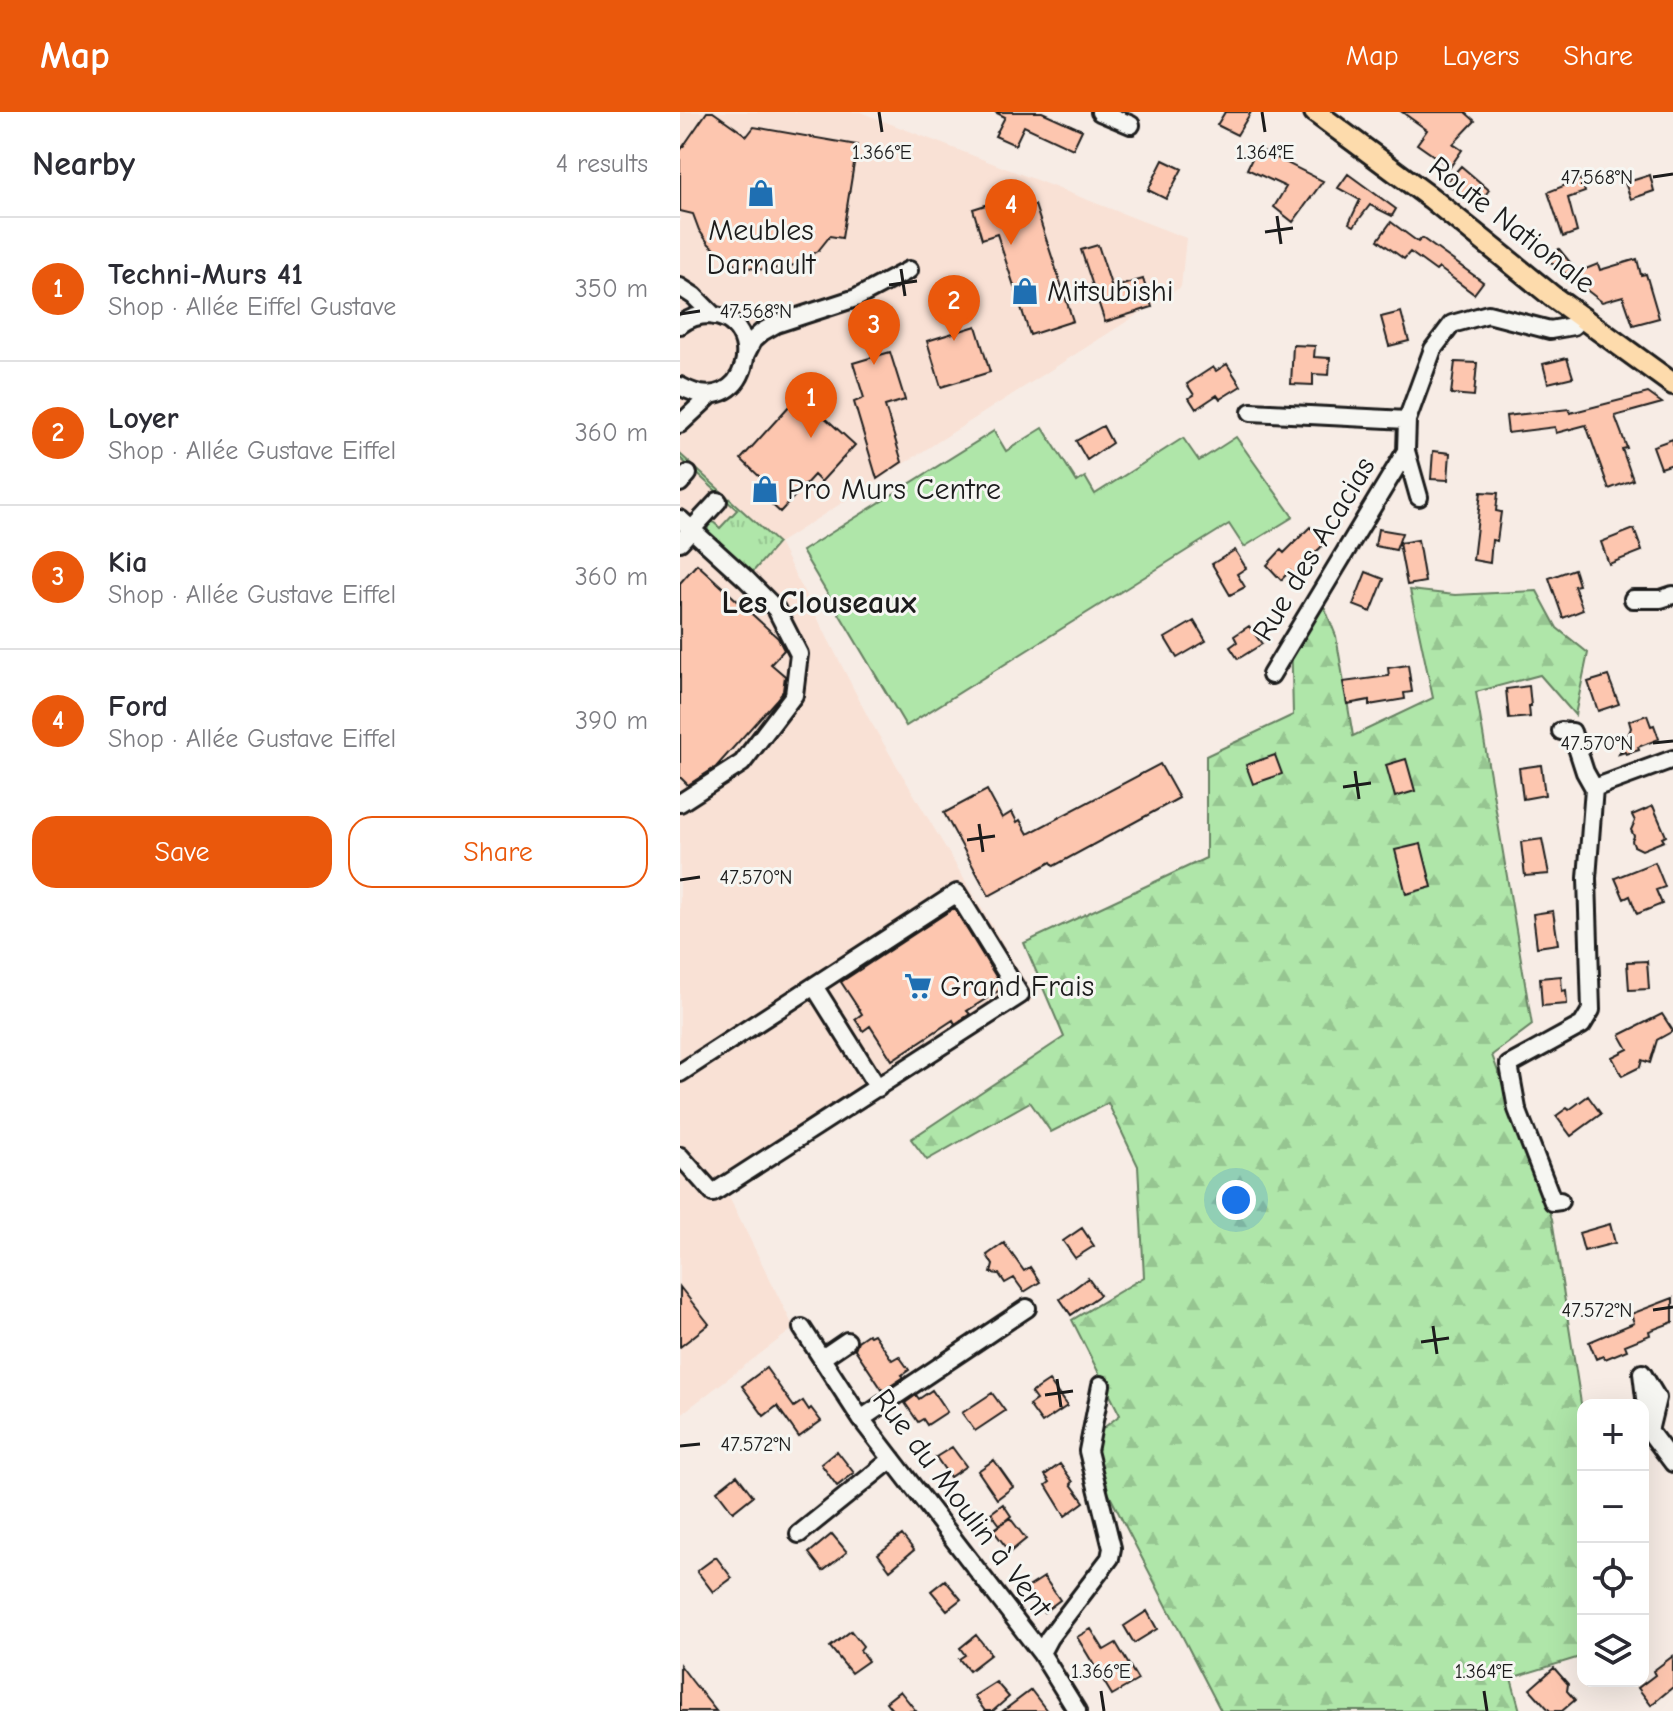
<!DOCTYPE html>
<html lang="en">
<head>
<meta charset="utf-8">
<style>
	:root { --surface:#fff; --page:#f2f2f3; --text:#2b2b33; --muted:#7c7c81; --line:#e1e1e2; --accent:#ea580c }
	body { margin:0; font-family:"Comic Neue",sans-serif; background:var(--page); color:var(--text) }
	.controls { position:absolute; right:24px; bottom:24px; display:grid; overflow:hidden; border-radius:16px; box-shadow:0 8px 32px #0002 }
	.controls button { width:72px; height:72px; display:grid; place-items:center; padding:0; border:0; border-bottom:2px solid var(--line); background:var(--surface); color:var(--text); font:40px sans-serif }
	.you { position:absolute; left:556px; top:1088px; width:28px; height:28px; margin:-20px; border:6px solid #fff; border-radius:50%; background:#1a73e8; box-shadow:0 0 0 12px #1a73e833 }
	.badge { display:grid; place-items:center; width:52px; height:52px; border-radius:50%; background:var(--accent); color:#fff; font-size:26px; font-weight:700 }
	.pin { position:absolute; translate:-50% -66px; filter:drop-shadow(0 2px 4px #0008) }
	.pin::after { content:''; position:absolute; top:42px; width:28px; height:24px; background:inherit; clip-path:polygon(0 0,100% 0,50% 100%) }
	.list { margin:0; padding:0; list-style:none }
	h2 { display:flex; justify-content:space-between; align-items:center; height:104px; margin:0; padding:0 32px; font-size:34px }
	h2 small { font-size:26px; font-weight:400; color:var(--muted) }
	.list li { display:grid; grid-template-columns:52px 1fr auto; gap:24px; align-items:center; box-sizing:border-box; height:144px; padding:0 32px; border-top:2px solid var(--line) }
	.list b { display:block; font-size:30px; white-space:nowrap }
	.list p { margin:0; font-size:26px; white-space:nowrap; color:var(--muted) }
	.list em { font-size:26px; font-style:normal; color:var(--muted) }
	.actions { display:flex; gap:16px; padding:24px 32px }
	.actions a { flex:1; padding:18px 0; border:2px solid var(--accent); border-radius:24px; text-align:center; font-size:28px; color:var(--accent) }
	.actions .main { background:var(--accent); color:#fff }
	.icon { flex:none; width:44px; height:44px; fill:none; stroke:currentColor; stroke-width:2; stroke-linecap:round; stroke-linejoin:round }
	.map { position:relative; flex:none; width:993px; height:1599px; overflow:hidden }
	header { display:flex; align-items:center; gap:48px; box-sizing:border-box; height:112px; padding:0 40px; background:var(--accent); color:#fff }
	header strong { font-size:38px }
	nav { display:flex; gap:44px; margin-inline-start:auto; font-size:28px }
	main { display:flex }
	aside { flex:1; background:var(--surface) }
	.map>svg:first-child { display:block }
</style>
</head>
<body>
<header>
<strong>Map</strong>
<nav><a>Map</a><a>Layers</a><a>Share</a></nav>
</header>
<main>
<aside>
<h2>Nearby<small>4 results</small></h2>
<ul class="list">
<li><span class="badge">1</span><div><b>Techni-Murs 41</b><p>Shop · Allée Eiffel Gustave</p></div><em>350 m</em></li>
<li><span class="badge">2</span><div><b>Loyer</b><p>Shop · Allée Gustave Eiffel</p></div><em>360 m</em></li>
<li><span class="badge">3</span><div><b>Kia</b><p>Shop · Allée Gustave Eiffel</p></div><em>360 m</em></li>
<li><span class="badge">4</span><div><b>Ford</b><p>Shop · Allée Gustave Eiffel</p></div><em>390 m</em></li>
</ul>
<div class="actions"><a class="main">Save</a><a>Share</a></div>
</aside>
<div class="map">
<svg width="993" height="1599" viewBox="0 0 993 1599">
	<defs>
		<pattern id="grass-tufts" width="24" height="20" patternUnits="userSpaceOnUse" patternTransform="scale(2)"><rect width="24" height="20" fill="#afe6a9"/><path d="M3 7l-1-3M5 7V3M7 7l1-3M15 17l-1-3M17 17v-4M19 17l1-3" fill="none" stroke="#96c591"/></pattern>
		<pattern id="forest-firs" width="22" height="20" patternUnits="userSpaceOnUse" patternTransform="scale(2)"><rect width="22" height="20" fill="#afe6a9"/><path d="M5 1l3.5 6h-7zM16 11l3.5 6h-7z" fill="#96c591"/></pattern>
	</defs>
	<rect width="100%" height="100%" fill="#f7ece5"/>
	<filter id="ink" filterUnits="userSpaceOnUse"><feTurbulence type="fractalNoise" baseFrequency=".0125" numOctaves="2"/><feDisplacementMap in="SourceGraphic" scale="16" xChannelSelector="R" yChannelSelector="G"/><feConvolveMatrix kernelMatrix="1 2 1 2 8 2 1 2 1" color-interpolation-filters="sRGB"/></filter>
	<g filter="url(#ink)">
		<path fill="#f9e1d5" d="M0,0H180L506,126L501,175L99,431L189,607L355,886L48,1083L114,1216L0,1303Z"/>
		<path fill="url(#grass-tufts)" stroke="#668162" stroke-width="2" d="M0,342L98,431L71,462L29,423C27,417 27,413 31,408L40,416L57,398L0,346Z"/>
		<path fill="url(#forest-firs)" stroke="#668162" stroke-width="2" d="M730,478L775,483L857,479L877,516L908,541L895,603L860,563L796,580L852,913L812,943L872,1107L903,1304V1544L831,1566L840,1599H541L403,1332L440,1303L392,1208L464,1165L458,1054L428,991L371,1020L350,990L247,1048L231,1027L384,925L344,831L526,746V644L613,603L611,516L644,494L656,524L673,624L753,586Z"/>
		<path fill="#afe6a9" stroke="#668162" stroke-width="2" d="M363,316L397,370L405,365L415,382L503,326L519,349L556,325L613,405L564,435L549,412L226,614L122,439L314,319L326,339Z"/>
		<path fill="#fdc6af" stroke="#1c1c1c" stroke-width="2" d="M27,0H33L67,24L74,15L177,33L162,126L150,124L138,139L115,153L86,158L71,156L56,152L42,143L29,132L19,118L13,102L0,99V39Z
			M315,0H362L402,18L393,37L344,14L335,33L315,24L325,5Z
			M545,0H571L557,23L537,13Z
			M722,0H785L795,9L773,32L782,38L770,55L737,32L747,18Z
			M577,36L643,69L613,110L594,95L606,75L567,57Z
			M483,48L502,57L486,87L468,78Z
			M781,54L809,78L797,94L766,71Z
			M668,62L716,97L712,104L690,93L674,114L669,111L680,88L658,76Z
			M970,63L974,79L951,87L945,71Z
			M901,67L905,80L888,86L897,120L883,125L868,80Z
			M328,86L333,101L355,93L393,209L350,223L317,122L302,127L293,97Z
			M711,110L738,130L742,126L803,170L794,182L759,156L756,159L730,140L724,147L698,128Z
			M418,133L432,176L463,167L472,195L425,210L401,138Z
			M879,137L898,160L918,152L920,158L957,147L961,163L966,162L979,206L953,213L943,184L922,190L868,148Z
			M721,200L729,229L709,234L701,205Z
			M296,214L310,260L261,275L247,229Z
			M613,233L635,234L634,245L650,246L649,263L633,262V273L611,272Z
			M210,240L225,288L205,294L222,350L197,367L174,290L184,286L173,251Z
			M887,246L893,265L868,271L863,252Z
			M775,250L797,251L794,284L771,282Z
			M547,252L561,274L540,287L537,283L516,297L509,286L514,283L507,272L533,255L536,259Z
			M968,281L982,291L935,304L947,336L942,337L953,368L929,377L906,313L876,321L875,315L828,321L826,304L889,297L890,301Z
			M111,292L133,312L142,303L175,333L141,370L134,363L100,400L75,377L83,368L61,347Z
			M423,314L432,331L407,348L396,329Z
			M993,327V352L981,356L973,334Z
			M753,339L770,341L768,368L751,367Z
			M801,380L818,381L816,399L821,400L817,429L812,428L810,451L793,448Z
			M630,415L645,431L614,463L610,459L601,468L587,453L601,438L604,441Z
			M698,417L722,421L716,438L695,434Z
			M954,417L962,439L929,452L921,430Z
			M738,428L745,470L727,473L719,431Z
			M555,438L566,456L557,462L565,475L550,483L532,452Z
			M17,452L98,526L104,538L91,552L105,564L103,579L96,588L36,655L8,673L0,665V471Z
			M894,457L899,473L894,474L903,498L883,506L869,466Z
			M686,460L704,467L691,500L673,493Z
			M514,509L526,529L497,546L485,526Z
			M569,514L582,532L558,547L550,535L557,530L554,524Z
			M728,553L732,580L724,581L725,587L689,593V588L667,592L663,570L709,564L708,556Z
			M928,564L939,592L918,599L908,570Z
			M849,574L851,594H849L850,605L829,607L826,577Z
			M967,603L971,614L974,613L979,627L958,635L959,638L946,642L945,640L939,642L943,634L940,628L947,626L951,616L949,609Z
			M595,643L602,662L573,672L566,653Z
			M726,647L735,679L715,685L706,653Z
			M480,652L499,686L374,754L371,750L309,784L264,701L307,678L322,706L332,700L337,710L340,708L348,722Z
			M861,653L865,683L843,687L839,656Z
			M973,694L986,724L982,726L984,729L962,738L954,734L952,729L954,724L951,718L955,709L952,703Z
			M862,727L869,762L845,764L841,730Z
			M741,732L752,775L726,782L715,738Z
			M975,750L985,775L976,778L982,792L957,802L950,784L944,787L935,766Z
			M274,796L323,876L287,899L290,902L275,912L273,908L212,948L190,914L183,919L175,907L182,902L161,870Z
			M873,799L878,832L857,835L853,802Z
			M967,849L969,877L949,878L947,850Z
			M881,864L882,879L886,878L887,892L862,894L860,866Z
			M982,902L993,919L977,928L970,951L962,948L960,955L942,964L932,945L948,937L940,923Z
			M908,984L921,1002L891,1024L876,1004L887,996L889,998Z
			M930,1112L935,1131L904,1139L899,1121Z
			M402,1116L414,1134L395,1146L383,1129Z
			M324,1131L344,1159L350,1155L360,1170L344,1180L334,1166L325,1171L319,1162L311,1161L313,1153L307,1143Z
			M408,1166L420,1183L391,1203L380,1187Z
			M0,1175L29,1212L0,1235Z
			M993,1186V1210L969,1219L970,1223L945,1233L947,1238L925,1247L923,1244L916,1247L909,1230L954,1211L951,1202Z
			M188,1222L190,1224L194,1222L212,1248L219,1244L229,1258L222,1263L224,1265L203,1279L175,1237L178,1229Z
			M86,1256L114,1295L123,1289L129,1298L131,1296L141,1309L119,1325L97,1294L84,1304L62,1274Z
			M369,1269L387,1294L362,1311L349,1293L356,1288L351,1281Z
			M252,1278L267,1300L247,1313L243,1307L238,1310L225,1291L236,1283L239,1287Z
			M312,1281L325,1299L295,1319L282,1301Z
			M272,1335L286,1354L270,1365L256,1345Z
			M157,1339L174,1361L157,1374L141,1352Z
			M314,1348L333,1375L317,1387L298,1359Z
			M380,1352L393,1370L391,1372L404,1390L385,1404L366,1373L370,1370L365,1363Z
			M57,1363L73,1384L53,1400L37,1379Z
			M323,1392L331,1404L321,1412L330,1406L346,1427L330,1440L313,1418L320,1413L311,1401Z
			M152,1422L167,1440L143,1459L129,1441Z
			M222,1423L234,1438L210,1458L198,1442Z
			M36,1445L52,1466L33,1480L17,1459Z
			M364,1465L380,1488L364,1500L347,1476Z
			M265,1468L281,1487L267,1498L251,1479Z
			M467,1499L477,1517L454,1531L444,1514Z
			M411,1517L424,1538L436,1531L458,1568L432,1583L397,1525Z
			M171,1519L183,1534L180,1538L188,1549L171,1561L150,1535Z
			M296,1523L311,1542L289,1559L279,1547L285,1543L280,1536Z
			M993,1544V1575L971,1593L958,1576L975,1563L973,1559Z
			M0,1553L12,1569L36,1599H0Z
			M874,1556L888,1572L887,1579L895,1588L882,1599H870L850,1577Z
			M316,1570L329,1585L313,1599H305L294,1584Z
			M351,1578L367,1599H323Z
			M220,1579L236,1599H213L206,1590Z"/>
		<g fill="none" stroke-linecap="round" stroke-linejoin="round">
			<g stroke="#1c1c1c" stroke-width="22">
				<path id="minor" d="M420,0L451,13
					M0,175L14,184L34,204
					M0,213C9,206 18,203 29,203C91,207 68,313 0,274
					M66,242L73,228L82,220L96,212L176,186L229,158
					M571,300L727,308
					M0,312L31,283
					M0,371L8,362
					M739,385L726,339L727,308L753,237L772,212L808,202L870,218L893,214L902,205
					M0,407L66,467L96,497L119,542L114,583L62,651L0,691
					M0,430L38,389
					M953,487H981L993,483
					M591,563L726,339
					M881,619L892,620L905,660L914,676
					M134,874L198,976
					M0,961L277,781L340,883L33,1081L0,1044
					M880,1089L873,1090L837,997L829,953L902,913L911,898L907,766L914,676L993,647
					M122,1216L181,1307L361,1541L397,1599
					M142,1246L167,1229
					M181,1307L347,1196
					M969,1319L977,1286L962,1261L969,1319L993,1351
					M119,1422L212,1347
					M361,1541L369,1526L430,1446L432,1436L408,1339L421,1273"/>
			</g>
			<g stroke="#1c1c1c" stroke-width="26">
				<path id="major" d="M635,0L751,86L872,184L993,272"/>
			</g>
			<use href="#minor" stroke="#f6f6f2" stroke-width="16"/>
			<use href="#major" stroke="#fddbac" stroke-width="20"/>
		</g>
	</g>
	<path fill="none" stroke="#1c1c1c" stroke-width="3" d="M199,0L202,20M582,0L585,20M973,65L993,62M597,104L601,132M585,120L613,116M221,157L225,184M209,173L237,169M0,202L20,199M973,631L993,629M675,659L679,687M663,675L691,671M299,712L303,740M287,728L315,724M0,768L20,765M973,1198L993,1195M753,1214L757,1242M741,1230L769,1226M377,1267L381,1295M365,1283L393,1279M0,1334L20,1332M421,1579L424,1599M804,1579L807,1599"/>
	<defs>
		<g id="shop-bare" transform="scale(2.16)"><path d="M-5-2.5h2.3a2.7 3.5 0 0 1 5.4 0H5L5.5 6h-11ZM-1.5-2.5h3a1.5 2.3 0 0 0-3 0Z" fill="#1f6fb2" stroke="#f6f6f2" stroke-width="2.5" paint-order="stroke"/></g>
		<g id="supermarket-bare" transform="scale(2.16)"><path d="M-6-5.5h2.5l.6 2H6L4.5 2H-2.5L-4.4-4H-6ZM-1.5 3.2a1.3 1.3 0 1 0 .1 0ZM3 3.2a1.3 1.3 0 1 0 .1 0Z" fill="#1f6fb2" stroke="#f6f6f2" stroke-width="2.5" paint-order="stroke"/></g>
	</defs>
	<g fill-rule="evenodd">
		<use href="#shop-bare" x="81" y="81"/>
		<use href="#shop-bare" x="345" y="179"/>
		<use href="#shop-bare" x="85" y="377"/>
		<use href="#supermarket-bare" x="238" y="874"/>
	</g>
	<g text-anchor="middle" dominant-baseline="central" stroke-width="6" stroke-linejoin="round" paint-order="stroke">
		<g font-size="30" fill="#1c1c1c" stroke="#f6f6f2">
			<text transform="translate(832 113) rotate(38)">Route Nationale</text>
			<text transform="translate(634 437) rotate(-59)">Rue des Acacias</text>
			<text transform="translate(282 1391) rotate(53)">Rue du Moulin à Vent</text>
		</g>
		<g font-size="30" fill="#1c1c1c" stroke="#f6f6f2" text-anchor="start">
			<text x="81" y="118" text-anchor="middle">Meubles<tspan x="81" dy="34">Darnault</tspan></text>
			<text x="367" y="179">Mitsubishi</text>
			<text x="107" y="377">Pro Murs Centre</text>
			<text x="260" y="874">Grand Frais</text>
		</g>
		<g font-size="32" font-weight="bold" fill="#1c1c1c" stroke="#f6f6f2">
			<text x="139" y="490">Les Clouseaux</text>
		</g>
	</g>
	<g font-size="20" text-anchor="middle" fill="#1c1c1c" stroke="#f6f6f2" stroke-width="6" stroke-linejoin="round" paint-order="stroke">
		<text x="202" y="47">1.366°E</text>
		<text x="585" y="47">1.364°E</text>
		<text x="917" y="72">47.568°N</text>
		<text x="76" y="206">47.568°N</text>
		<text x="917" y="638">47.570°N</text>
		<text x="76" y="772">47.570°N</text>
		<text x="917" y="1205">47.572°N</text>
		<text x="76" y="1339">47.572°N</text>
		<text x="421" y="1566">1.366°E</text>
		<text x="804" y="1566">1.364°E</text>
	</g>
</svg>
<div class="controls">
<button>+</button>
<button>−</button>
<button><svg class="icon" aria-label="locate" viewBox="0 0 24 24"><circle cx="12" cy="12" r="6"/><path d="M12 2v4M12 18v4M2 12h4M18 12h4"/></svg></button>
<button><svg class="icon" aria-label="layers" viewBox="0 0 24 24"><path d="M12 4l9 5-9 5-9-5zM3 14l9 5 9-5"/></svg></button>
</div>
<div class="you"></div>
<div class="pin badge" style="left:131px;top:326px">1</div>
<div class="pin badge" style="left:274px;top:229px">2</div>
<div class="pin badge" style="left:194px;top:253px">3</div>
<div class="pin badge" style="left:331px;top:133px">4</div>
</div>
</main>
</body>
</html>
